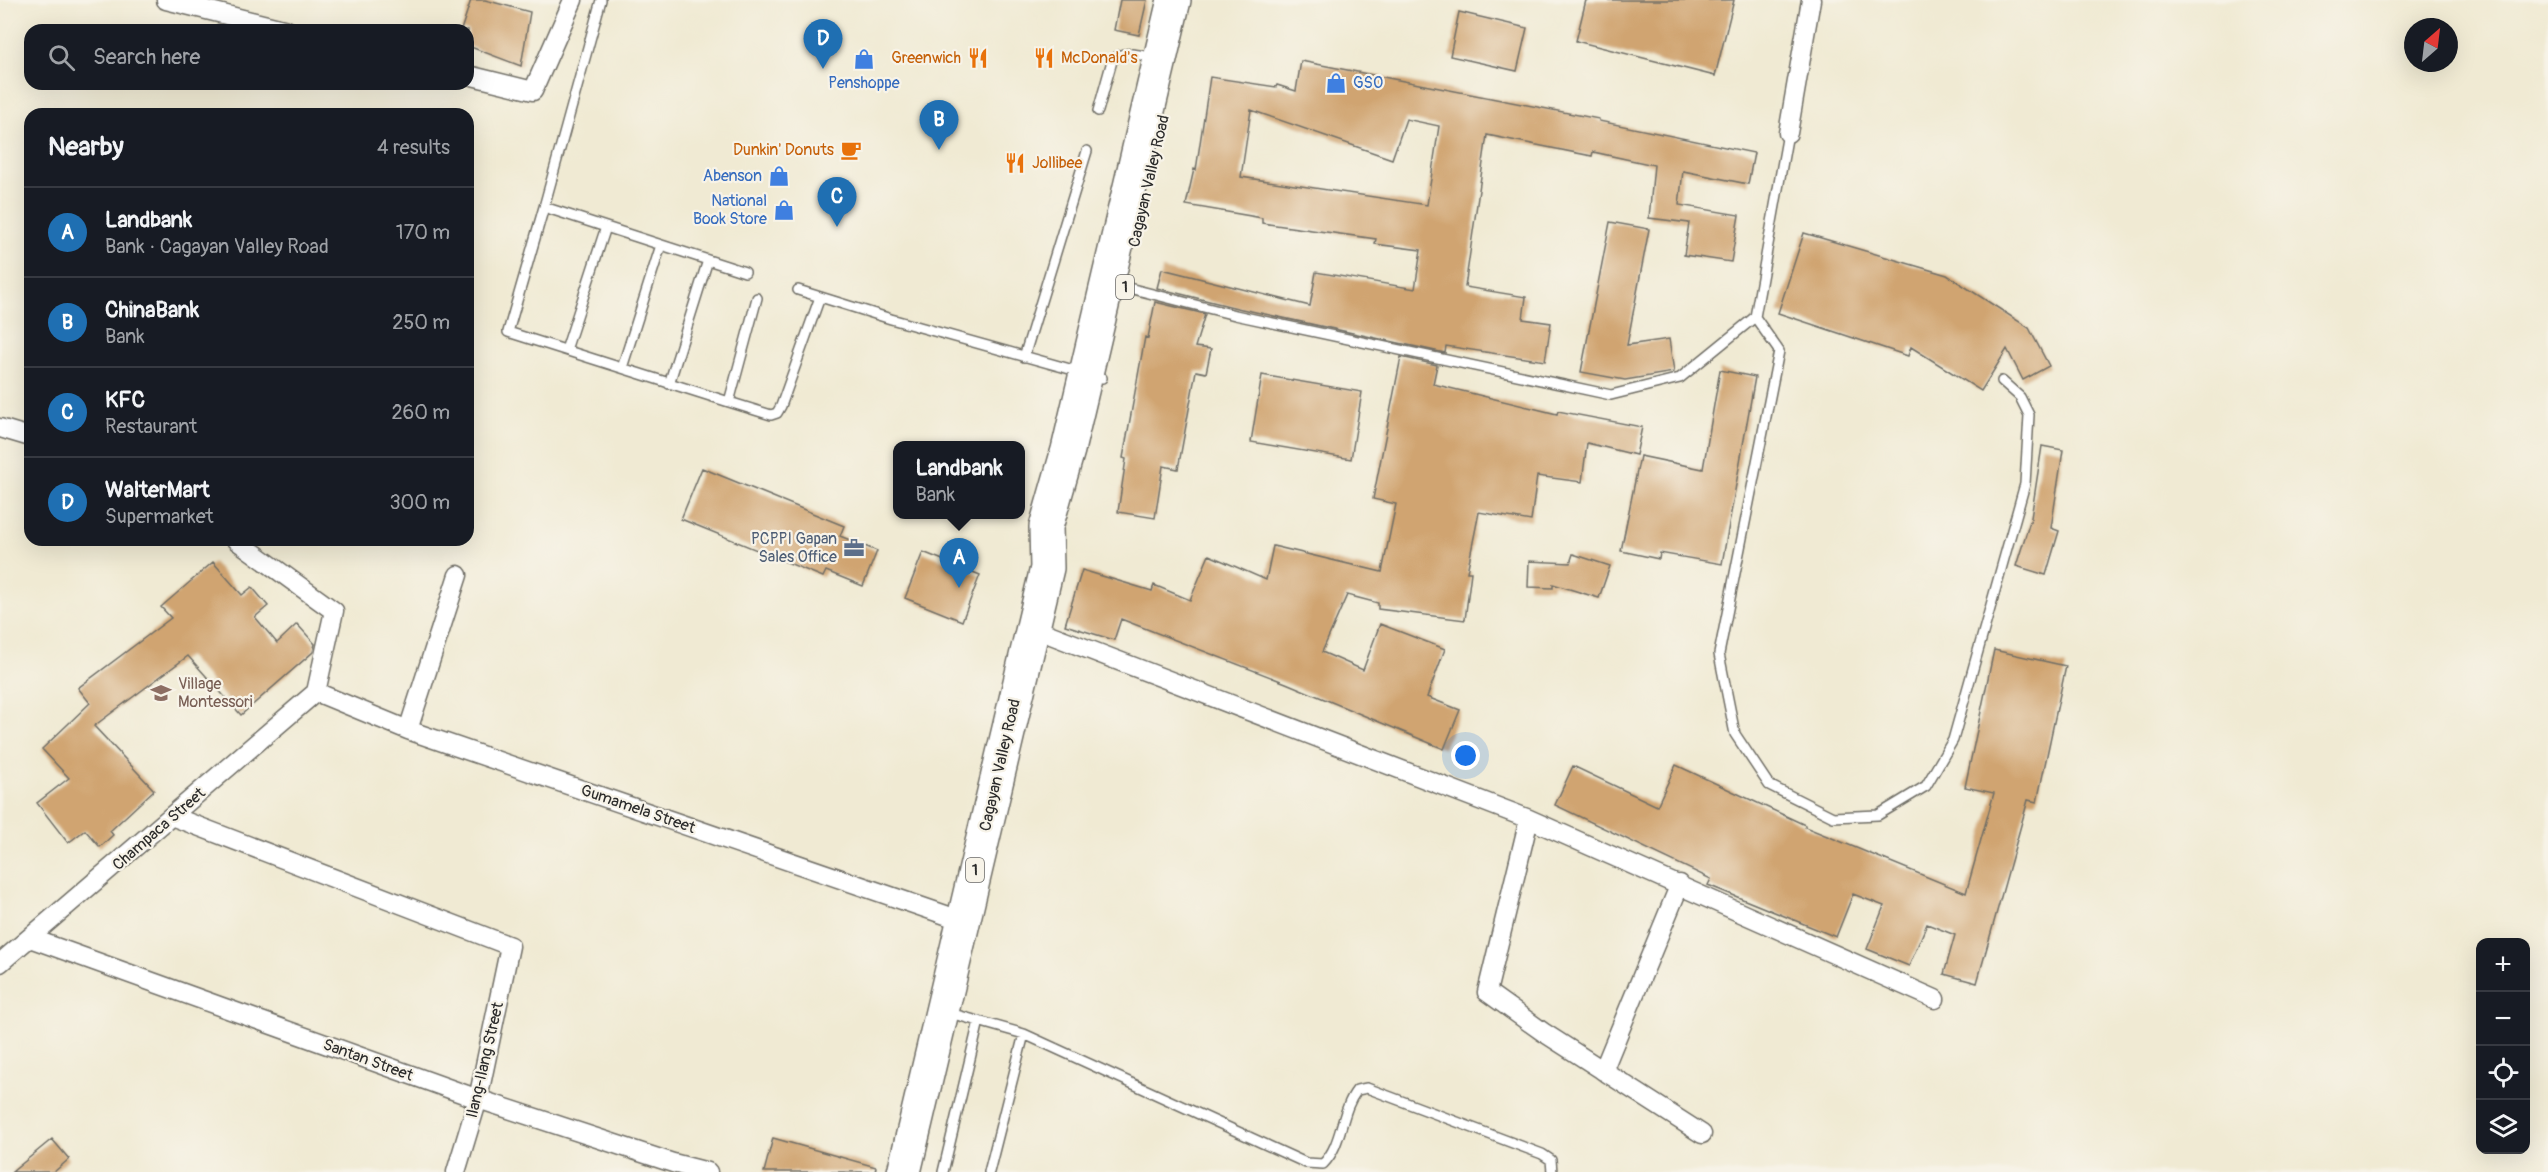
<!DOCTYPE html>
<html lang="en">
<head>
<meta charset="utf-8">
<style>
	:root { --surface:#171b24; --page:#242831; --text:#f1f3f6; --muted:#9ea1a6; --line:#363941; --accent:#1f6fb2 }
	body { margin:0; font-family:Pangolin,sans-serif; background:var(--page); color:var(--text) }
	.controls { position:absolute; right:18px; bottom:18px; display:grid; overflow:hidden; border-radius:12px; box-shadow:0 6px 24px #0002 }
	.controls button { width:54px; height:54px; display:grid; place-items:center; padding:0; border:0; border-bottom:2px solid var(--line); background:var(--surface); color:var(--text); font:30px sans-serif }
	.compass { position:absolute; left:2404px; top:18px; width:54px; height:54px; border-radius:50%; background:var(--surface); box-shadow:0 6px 24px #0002; rotate:28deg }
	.you { position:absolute; left:1466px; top:756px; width:21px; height:21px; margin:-15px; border:4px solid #fff; border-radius:50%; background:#1a73e8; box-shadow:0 0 0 9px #1a73e833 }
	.badge { display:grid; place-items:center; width:39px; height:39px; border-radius:50%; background:var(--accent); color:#fff; font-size:20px; font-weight:700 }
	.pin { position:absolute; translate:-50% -50px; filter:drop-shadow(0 2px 3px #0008) }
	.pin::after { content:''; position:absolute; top:32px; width:21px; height:18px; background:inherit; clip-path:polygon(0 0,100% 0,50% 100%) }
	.popup { position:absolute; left:893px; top:441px; width:132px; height:78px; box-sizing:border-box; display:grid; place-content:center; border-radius:12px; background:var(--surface); filter:drop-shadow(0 2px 4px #0005); font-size:20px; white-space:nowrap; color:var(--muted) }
	.popup b { font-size:22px; color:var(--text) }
	.popup::after { content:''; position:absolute; left:50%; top:100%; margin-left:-12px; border:12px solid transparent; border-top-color:var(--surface) }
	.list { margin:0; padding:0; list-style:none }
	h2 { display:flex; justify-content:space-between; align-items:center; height:78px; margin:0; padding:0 24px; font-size:26px }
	h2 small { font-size:20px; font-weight:400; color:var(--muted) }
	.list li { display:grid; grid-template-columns:39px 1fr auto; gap:18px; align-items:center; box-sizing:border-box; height:90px; padding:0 24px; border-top:2px solid var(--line) }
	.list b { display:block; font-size:22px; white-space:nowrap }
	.list p { margin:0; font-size:20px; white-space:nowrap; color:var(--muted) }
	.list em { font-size:20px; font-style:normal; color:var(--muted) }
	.icon { flex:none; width:33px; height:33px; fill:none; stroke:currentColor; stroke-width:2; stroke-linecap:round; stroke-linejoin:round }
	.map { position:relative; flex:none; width:2548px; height:1172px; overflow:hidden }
	.search { position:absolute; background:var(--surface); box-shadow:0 6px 24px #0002; left:24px; top:24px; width:450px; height:66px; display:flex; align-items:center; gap:15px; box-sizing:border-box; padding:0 21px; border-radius:18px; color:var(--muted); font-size:22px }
	.panel { position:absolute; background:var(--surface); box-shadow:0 6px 24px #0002; left:24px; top:108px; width:450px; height:438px; border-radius:18px }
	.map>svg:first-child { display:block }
</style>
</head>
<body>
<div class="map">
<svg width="2548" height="1172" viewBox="0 0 2548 1172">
	<rect width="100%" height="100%" fill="#f7f3e8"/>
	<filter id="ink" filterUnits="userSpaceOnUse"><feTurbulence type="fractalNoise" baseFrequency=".0167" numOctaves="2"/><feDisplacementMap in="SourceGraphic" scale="12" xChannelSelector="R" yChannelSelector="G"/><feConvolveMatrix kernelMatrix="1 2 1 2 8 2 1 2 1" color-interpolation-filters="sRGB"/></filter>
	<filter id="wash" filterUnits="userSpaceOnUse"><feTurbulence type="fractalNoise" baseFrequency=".008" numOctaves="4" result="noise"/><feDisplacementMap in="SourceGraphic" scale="24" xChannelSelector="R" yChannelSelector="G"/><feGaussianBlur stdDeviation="1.35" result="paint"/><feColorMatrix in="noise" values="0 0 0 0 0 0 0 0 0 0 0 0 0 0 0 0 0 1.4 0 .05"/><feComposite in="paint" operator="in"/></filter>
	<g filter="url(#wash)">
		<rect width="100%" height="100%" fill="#f0ead3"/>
		<g id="blocks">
			<path fill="#d0a471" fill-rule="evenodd" d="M471,0H485L530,12L521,66L468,46V30H461Z
				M1120,0H1147L1139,35L1114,30Z
				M1586,0H1734L1715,76L1576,41Z
				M1459,12L1527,28L1517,71L1450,56Z
				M1301,61L1599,119V121L1754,153L1748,184L1683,171L1679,205L1739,215L1731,262L1684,255L1689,223L1649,218L1654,165L1593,152L1592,156L1487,135L1465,287L1526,297L1523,319L1551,323L1545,361L1446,346L1445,353L1237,308L1157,288L1162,269L1310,306L1316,272L1415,289L1421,250L1375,244L1376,239L1262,223V218L1186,205L1194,169L1196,170L1210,77L1276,87L1277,85L1296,91ZM1251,110L1392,159L1406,119L1439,126L1427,205L1241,177Z
				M1610,222L1649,229L1627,345L1669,339L1674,372L1625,380L1581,372Z
				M1804,233L1947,275L2029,328L2049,366L2023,380L2007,349L1981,391L1911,347L1908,356L1778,313Z
				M1155,302L1205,314L1195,347L1211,349L1206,373L1196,371L1178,469L1163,466L1155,518L1118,512L1126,459L1123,458L1145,337L1148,338Z
				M1401,357L1437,365L1433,384L1557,414L1558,411L1642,427L1636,455L1587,443L1582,482L1537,476L1531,521L1479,512L1467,572H1471L1465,620L1378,609V603L1347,595L1322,652L1363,670L1380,624L1445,649L1427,697L1460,710L1444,749L1286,683L1121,619L1114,640L1065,625L1082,570L1152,591L1154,585L1190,600L1209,555L1266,580L1273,546L1382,572L1396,504L1373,499Z
				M1720,370L1755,377L1722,564L1660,553L1659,559L1621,551L1640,456L1703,469Z
				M1262,375L1362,392L1351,459L1251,442Z
				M2042,446L2063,450L2051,528L2059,531L2046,575L2016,566L2031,518Z
				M702,468L844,526L840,536L877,551L863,586L826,571L823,577L681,519Z
				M923,552L980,575L962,621L905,598Z
				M1573,554L1610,566L1599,598L1553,584V588L1528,587L1529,561L1570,563Z
				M213,562L242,595L252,587L268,606L255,617L277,643L297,624L315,644L313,652L241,715L188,656L94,726L154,790L110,831L113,835L100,847L85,830L68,843L37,803L69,778L42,749L90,703L78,688L171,618L161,607Z
				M1994,650L2066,666L2037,802L2028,800L1977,983L1944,974L1955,935L1927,924L1909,966L1867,949L1884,906L1853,894L1836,937L1708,885L1711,879L1555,805L1573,766L1657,806L1676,765L1805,825V827L1966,893L1994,793L1965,787Z
				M773,1138L876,1167L875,1172H764Z
				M52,1139L69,1159L54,1172H12Z"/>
		</g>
	</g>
	<g filter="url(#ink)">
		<use href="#blocks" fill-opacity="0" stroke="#706e66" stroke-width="1.5"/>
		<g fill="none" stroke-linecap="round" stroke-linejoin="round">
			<g stroke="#706e66" stroke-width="12">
				<path id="lane" d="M601,0L544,207L745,272
					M1098,111L1112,61C1123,48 1141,56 1155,58
					M544,207L508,332L729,402
					M1125,287L1235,315L1611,395L1680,378L1755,317L1788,133
					M798,290L891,319L1102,378
					M757,298L729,402L771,415L777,413L781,406L820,297
					M1755,317L1779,351L1719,654L1735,734L1769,785L1833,817L1878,815L1926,786L1953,740L2025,484L2029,415L2020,397L2002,381
					M566,350L606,227
					M1024,357L1087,151
					M622,368L661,245
					M669,384L708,260
					M946,1012L1024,1034L1306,1163L1323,1164C1343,1144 1340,1112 1357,1090L1367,1088L1542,1154L1551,1160L1552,1172
					M943,1172L979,1021
					M989,1172L1024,1034"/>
			</g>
			<g stroke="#706e66" stroke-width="21">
				<path id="street" d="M166,0L287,30
					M468,75L533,91L573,0
					M1788,133L1811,0
					M0,428L30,437
					M236,540L334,611L316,692
					M1033,628L1529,819L1935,999
					M316,692L408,730L963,921
					M408,730L458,575
					M174,817L510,946L478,1099L456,1172
					M1529,819L1487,992L1543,1032L1702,1134
					M30,938L478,1099L673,1163L708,1172
					M0,963L316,692
					M1603,1071L1680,884"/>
			</g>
			<g stroke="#706e66" stroke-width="36">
				<path id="highway" d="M904,1172L1047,568L1046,527L1068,450L1174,0"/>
			</g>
			<use href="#lane" stroke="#fff" stroke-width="9"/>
			<use href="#street" stroke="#fff" stroke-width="18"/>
			<use href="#highway" stroke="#fff" stroke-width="33"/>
		</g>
	</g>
	<defs>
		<g id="restaurant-bare" transform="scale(1.62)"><path d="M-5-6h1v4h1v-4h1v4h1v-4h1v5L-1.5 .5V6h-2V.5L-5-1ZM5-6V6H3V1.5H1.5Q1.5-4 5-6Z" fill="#e8710a" stroke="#f7f3e8" stroke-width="2.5" paint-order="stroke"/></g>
		<g id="shop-bare" transform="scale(1.62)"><path d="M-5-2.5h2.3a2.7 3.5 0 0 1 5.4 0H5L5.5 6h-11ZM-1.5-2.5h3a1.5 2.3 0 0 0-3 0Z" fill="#3f7fe0" stroke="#f7f3e8" stroke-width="2.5" paint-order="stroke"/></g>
		<g id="cafe-bare" transform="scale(1.62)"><path d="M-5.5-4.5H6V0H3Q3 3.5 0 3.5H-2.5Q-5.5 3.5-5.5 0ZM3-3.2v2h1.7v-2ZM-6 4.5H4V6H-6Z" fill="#e8710a" stroke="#f7f3e8" stroke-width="2.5" paint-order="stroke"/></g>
		<g id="office-bare" transform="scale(1.62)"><path d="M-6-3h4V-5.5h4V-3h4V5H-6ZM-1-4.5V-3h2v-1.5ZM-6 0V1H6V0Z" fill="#5c6f8a" stroke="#f7f3e8" stroke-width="2.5" paint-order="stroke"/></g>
		<g id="school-bare" transform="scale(1.62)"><path d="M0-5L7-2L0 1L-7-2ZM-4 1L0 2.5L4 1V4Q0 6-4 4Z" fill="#8d6e63" stroke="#f7f3e8" stroke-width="2.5" paint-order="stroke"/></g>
	</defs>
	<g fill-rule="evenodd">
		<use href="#restaurant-bare" x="978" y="58"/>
		<use href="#restaurant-bare" x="1044" y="58"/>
		<use href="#shop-bare" x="864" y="59"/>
		<use href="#shop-bare" x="1336" y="83"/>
		<use href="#cafe-bare" x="851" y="150"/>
		<use href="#restaurant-bare" x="1015" y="163"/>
		<use href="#shop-bare" x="779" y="176"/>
		<use href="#shop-bare" x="784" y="210"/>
		<use href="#office-bare" x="854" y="548"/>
		<use href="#school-bare" x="161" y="693"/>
	</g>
	<g text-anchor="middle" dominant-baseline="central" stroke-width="4.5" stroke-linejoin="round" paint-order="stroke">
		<g fill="#f7f3e8" stroke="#686764" stroke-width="1.5">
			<rect x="1116" y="275" width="18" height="24" rx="4.5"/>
			<rect x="966" y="858" width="18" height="24" rx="4.5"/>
		</g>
		<g font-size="15" font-weight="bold" fill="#2b2b2b">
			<text x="1125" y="287">1</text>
			<text x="975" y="870">1</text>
		</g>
		<g font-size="16" fill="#c56008" stroke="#f7f3e8" text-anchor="end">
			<text x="961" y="58">Greenwich</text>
			<text x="1061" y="58" text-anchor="start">McDonald's</text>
			<text x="834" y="150">Dunkin' Donuts</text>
			<text x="1032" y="163" text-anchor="start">Jollibee</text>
		</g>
		<g font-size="16" fill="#366cbe" stroke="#f7f3e8" text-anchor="end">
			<text x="864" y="83" text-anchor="middle">Penshoppe</text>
			<text x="1353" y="83" text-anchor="start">GSO</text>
			<text x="762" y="176">Abenson</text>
			<text x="767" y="201">National<tspan x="767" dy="18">Book Store</tspan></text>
		</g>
		<g font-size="16" fill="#2b2b2b" stroke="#f7f3e8">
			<text transform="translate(1149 181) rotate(-77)">Cagayan Valley Road</text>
			<text transform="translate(1000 765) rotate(-77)">Cagayan Valley Road</text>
			<text transform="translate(638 809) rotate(19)">Gumamela Street</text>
			<text transform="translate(159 829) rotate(-41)">Champaca Street</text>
			<text transform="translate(368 1060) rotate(20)">Santan Street</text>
			<text transform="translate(485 1060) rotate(-77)">Ilang-Ilang Street</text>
		</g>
		<g font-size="16" fill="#4e5e75" stroke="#f7f3e8" text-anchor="end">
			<text x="837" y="539">PCPPI Gapan<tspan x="837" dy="18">Sales Office</tspan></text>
		</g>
		<g font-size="16" fill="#785e54" stroke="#f7f3e8" text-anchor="start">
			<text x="178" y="684">Village<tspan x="178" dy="18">Montessori</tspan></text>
		</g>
	</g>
</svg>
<div class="controls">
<button>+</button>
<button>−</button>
<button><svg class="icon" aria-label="locate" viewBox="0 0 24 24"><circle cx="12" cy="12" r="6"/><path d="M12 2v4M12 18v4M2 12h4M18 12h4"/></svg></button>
<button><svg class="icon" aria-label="layers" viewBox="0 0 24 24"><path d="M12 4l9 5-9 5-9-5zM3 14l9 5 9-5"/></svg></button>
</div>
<svg class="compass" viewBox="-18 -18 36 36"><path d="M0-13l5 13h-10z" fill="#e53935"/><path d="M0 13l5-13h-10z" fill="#9ea1a6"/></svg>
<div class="you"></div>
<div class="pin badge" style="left:959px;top:588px">A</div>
<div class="popup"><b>Landbank</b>Bank</div>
<div class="pin badge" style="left:939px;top:150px">B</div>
<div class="pin badge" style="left:837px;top:227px">C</div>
<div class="pin badge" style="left:823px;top:69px">D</div>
<div class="search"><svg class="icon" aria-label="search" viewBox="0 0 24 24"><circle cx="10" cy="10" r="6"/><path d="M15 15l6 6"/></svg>Search here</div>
<section class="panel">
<h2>Nearby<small>4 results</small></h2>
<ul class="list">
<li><span class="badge">A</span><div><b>Landbank</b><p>Bank · Cagayan Valley Road</p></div><em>170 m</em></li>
<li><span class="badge">B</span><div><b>ChinaBank</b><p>Bank</p></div><em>250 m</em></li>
<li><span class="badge">C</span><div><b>KFC</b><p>Restaurant</p></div><em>260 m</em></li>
<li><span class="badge">D</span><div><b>WalterMart</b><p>Supermarket</p></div><em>300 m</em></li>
</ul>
</section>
</div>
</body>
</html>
